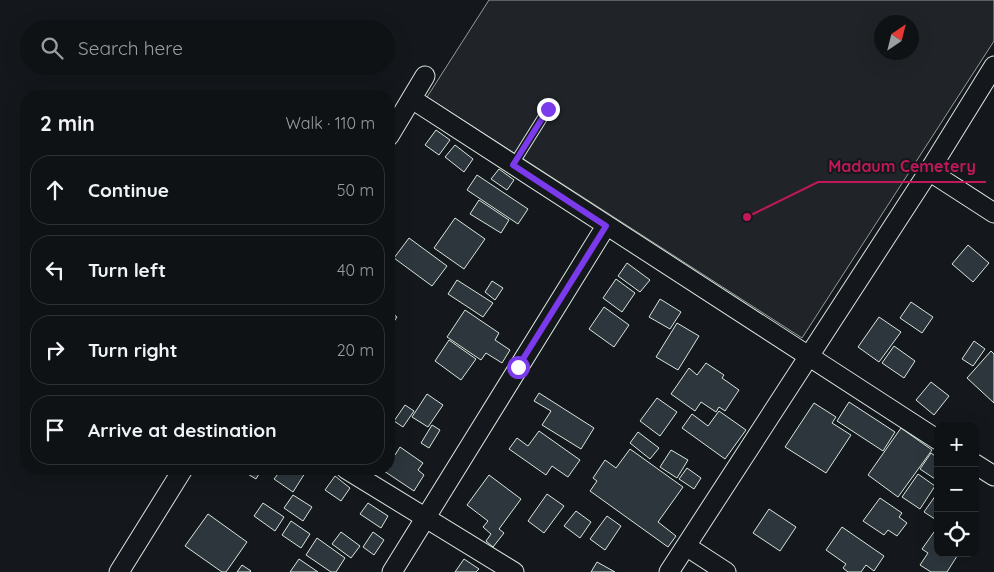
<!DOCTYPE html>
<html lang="en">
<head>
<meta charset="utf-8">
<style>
	:root { --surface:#0f1215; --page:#181b1e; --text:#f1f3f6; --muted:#9b9ea0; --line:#2f3234 }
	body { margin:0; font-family:Quicksand,sans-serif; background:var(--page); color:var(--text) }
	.controls { position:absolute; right:15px; bottom:15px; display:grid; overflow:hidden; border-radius:10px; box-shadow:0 5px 20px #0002 }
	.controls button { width:45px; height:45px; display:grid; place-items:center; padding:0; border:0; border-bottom:1px solid var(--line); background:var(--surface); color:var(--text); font:25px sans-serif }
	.compass { position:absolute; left:874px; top:15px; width:45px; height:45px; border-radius:50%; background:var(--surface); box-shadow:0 5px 20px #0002; rotate:35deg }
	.stop { position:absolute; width:15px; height:15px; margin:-11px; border:4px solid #7c3aed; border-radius:50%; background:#fff }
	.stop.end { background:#7c3aed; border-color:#fff; box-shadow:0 1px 5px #0008 }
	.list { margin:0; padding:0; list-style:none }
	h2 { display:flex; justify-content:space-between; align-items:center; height:65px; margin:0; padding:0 20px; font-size:21px }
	h2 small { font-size:16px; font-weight:400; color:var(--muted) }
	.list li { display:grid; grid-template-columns:32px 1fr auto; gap:15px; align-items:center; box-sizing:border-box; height:70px; margin:0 10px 10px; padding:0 10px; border:1px solid var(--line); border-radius:20px }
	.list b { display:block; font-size:19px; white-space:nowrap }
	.list em { font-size:16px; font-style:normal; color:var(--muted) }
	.icon { flex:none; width:28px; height:28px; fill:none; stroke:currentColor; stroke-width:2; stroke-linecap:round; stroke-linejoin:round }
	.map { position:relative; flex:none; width:994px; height:572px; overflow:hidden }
	.search { position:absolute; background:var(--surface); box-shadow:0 5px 20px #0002; left:20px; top:20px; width:375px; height:55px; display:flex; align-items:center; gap:12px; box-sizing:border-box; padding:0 18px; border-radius:28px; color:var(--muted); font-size:19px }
	.panel { position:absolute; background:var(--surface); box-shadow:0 5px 20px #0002; left:20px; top:90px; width:375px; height:385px; border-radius:20px }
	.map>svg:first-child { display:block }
</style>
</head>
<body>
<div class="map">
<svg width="994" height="572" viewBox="0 0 994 572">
	<rect width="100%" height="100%" fill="#14181c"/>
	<path fill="#202428" stroke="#939e99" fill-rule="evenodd" d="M489,0H994V41L802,338L427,97ZM882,22H912V52H882Z"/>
	<path fill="#2c363c" stroke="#d8e6dc" d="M436,130L450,140L439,155L425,145Z
		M455,145L473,159L464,172L445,157Z
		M499,169L514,180L507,190L491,179Z
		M477,175L528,209L518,224L467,190Z
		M479,200L509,220L501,233L470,214Z
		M455,218L485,239L464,269L434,248Z
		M409,238L447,266L432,286L394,258Z
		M968,245L989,263L973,282L952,264Z
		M627,263L650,280L640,292L618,276Z
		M616,279L635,293L622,312L603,298Z
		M457,280L493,303L483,317L448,294Z
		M492,281L503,288L495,300L485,292Z
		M660,299L681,312L670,329L649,317Z
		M911,302L933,317L922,333L900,318Z
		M604,307L629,325L614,347L589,329Z
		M465,310L499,333L495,340L510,350L502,363L486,353L481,360L447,337Z
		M389,311L397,317L389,329Z
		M879,317L901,332L879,362L858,347Z
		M677,323L699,336L678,370L656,357Z
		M449,340L476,359L461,380L435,361Z
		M974,341L985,349L973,366L962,359Z
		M894,346L915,361L904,378L882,363Z
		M991,351L994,354V403L967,378Z
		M706,363L724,375L722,378L739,390L725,411L719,407L716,412L701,402L695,411L671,394L689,368L697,375Z
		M931,382L949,396L934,415L916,400Z
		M539,393L594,428L581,449L542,425L551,411L534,401Z
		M427,394L443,405L428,427L412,417Z
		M657,398L677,412L660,436L640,421Z
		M849,402L895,432L883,451L837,421Z
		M814,403L836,417L832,423L851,435L826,473L785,447Z
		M405,405L414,411L403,427L394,421Z
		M719,411L746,430L725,459L682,428L692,414L708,426Z
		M432,425L440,430L429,448L421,443Z
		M901,428L932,450L898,497L868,475Z
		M539,431L580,460L568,477L552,466L546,475L509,449L517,438L528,446Z
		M638,432L659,448L650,459L630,443Z
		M400,447L423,463L418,470L424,475L414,491L381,469H389V455L391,452L395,455Z
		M630,449L683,487L658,522L676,536L668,547L590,491L597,481L593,478L605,460L616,468Z
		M671,450L688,460L677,478L660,467Z
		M931,453L938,458V481L920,469Z
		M687,468L701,478L694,489L679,479Z
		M249,469H262L256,479L246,473Z
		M282,469H298L305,473L293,492L274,479Z
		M918,474L935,486L920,509L902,497Z
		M489,475L521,499L499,529L504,533L493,547L486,541L491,534L483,527L488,521L467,505Z
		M335,476L350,488L341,501L325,490Z
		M938,492V521L924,512Z
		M547,494L564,506L544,533L528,521Z
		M293,495L312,507L303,521L284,508Z
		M880,498L902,513L899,517L907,523L897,536L888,530L884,535L863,521Z
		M263,503L284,517L275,531L254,516Z
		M368,503L388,516L381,528L360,514Z
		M769,509L796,527L780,551L753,533Z
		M576,511L591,522L580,538L564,526Z
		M208,514L247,542L226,572H222L185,546Z
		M607,516L621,526L605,550L590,539Z
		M291,521L310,534L301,548L282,535Z
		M842,527L884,556L874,571L866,565L861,572H848L843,568L846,564L826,550Z
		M938,531V553H959L947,572H931L920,565L928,553L922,549L934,532L936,533Z
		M341,532L360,546L351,558L332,544Z
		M373,532L384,540L374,555L363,547Z
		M317,538L345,558L336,572H331L306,555Z
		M299,559L318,572H290Z
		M464,559L479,569L476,572H455Z
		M597,562L615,572H591Z
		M242,565L251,571L250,572H237Z"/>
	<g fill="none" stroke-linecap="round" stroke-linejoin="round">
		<g stroke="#d8e6dc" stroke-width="11">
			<path id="service" d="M513,165L548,109"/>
		</g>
		<g stroke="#d8e6dc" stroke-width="21">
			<path id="minor" d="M412,99L938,440
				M389,136L425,76
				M929,171L994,213
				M975,464L994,476
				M346,469L514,572
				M686,546L726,572
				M119,572L183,469
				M392,572L606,226
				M669,572L929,171L994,66"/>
		</g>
		<use href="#service" stroke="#14181c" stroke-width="9"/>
		<use href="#minor" stroke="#14181c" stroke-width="19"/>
	</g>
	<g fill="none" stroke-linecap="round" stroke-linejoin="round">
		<path stroke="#7c3aed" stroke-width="6" d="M518,367L606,226L513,165L548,109"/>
	</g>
	<path fill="none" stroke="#c2185b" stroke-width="2" d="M747 217L818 182H986"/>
	<circle fill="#c2185b" stroke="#14181c" stroke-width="2" cx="747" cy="217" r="5"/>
	<g font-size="16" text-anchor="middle" font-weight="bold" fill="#c2185b" stroke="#14181c" stroke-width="4" stroke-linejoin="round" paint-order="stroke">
		<text x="902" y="172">Madaum Cemetery</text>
	</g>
</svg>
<div class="controls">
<button>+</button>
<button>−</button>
<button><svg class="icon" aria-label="locate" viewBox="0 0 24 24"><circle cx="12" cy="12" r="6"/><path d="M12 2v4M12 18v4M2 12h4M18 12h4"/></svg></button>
</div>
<svg class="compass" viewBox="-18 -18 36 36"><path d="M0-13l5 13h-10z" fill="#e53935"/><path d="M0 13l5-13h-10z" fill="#9b9ea0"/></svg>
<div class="stop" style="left:518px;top:367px"></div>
<div class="stop end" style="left:548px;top:109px"></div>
<div class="search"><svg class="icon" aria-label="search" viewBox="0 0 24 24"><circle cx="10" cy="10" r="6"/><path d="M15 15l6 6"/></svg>Search here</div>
<section class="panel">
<h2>2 min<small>Walk · 110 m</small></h2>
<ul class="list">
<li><svg class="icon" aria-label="ahead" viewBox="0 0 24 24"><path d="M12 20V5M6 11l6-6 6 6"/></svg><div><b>Continue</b></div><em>50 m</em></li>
<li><svg class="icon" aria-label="left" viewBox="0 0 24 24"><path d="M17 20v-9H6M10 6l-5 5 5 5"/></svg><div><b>Turn left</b></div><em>40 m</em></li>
<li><svg class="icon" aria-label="right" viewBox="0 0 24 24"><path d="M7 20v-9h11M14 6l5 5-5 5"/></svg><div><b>Turn right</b></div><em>20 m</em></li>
<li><svg class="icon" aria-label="arrive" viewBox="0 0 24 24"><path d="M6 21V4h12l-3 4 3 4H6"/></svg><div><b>Arrive at destination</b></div></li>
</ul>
</section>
</div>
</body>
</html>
